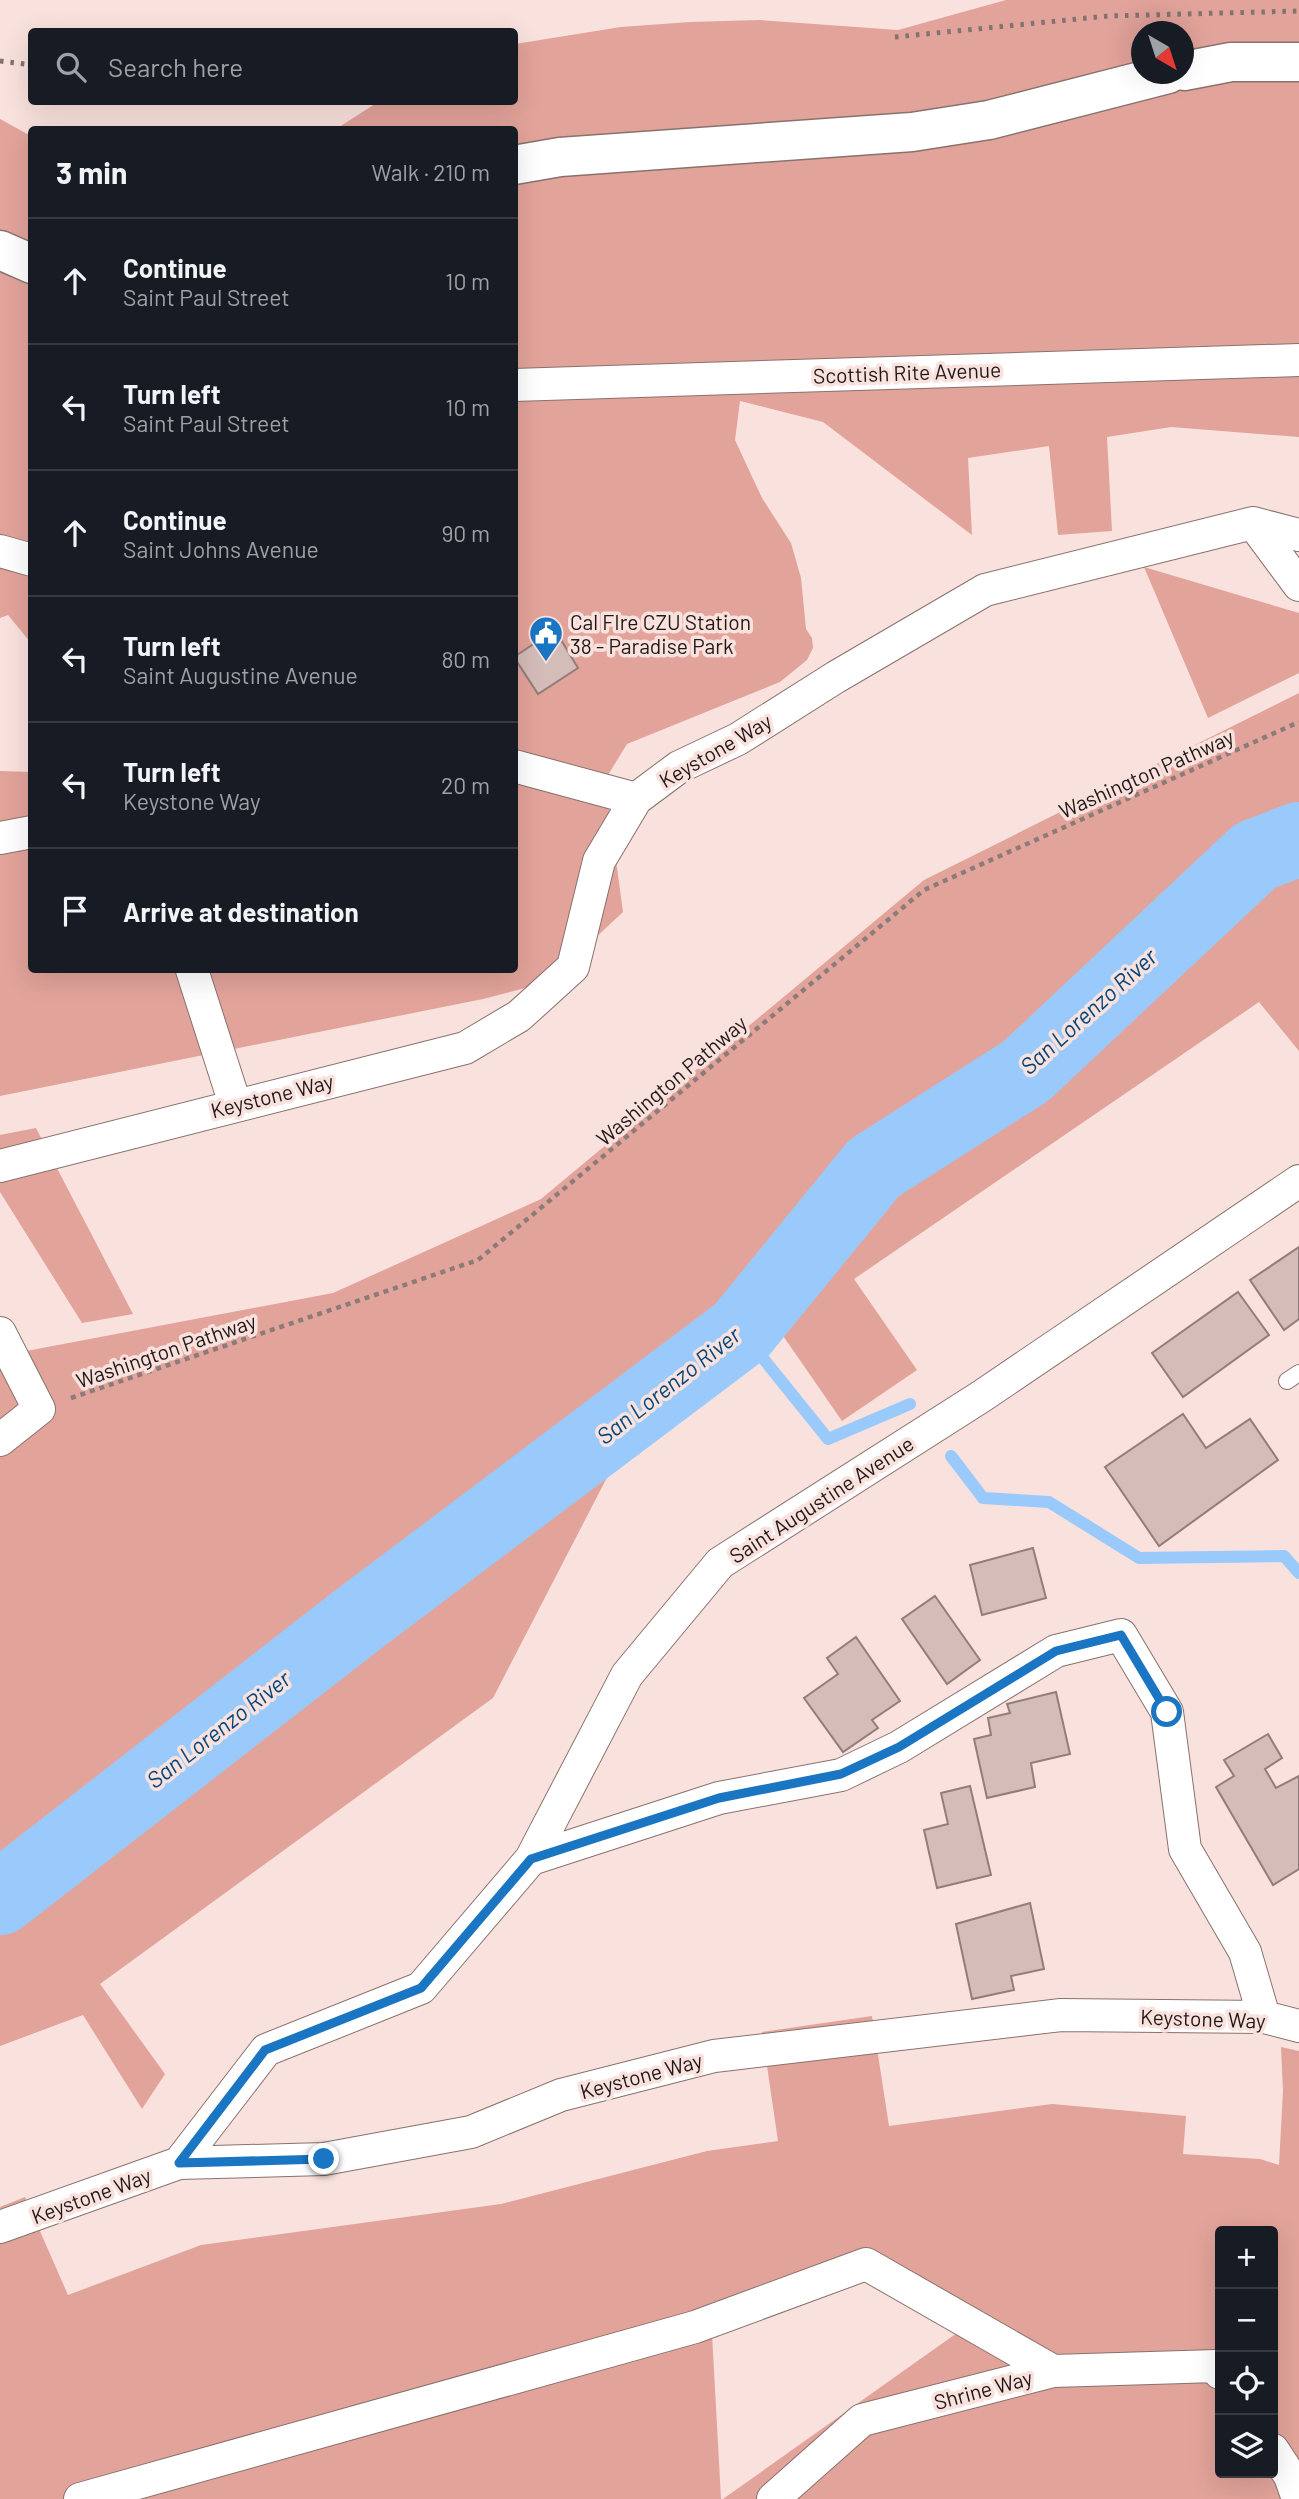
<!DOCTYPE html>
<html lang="en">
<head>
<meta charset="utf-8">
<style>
	:root { --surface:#171b24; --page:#20242c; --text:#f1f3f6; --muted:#9ea1a6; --line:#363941 }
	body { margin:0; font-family:Barlow,sans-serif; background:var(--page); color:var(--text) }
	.controls { position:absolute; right:21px; bottom:21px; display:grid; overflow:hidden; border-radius:7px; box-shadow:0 7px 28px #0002 }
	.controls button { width:63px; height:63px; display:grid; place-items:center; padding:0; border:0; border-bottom:2px solid var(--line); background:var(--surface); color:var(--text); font:35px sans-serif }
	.compass { position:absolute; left:1131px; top:21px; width:63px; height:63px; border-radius:50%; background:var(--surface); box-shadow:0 7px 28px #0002; rotate:141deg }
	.stop { position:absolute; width:21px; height:21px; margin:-16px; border:5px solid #1a75c2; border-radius:50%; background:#fff }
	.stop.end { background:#1a75c2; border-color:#fff; box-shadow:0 2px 7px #0008 }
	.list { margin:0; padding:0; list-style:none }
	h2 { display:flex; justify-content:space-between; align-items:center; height:91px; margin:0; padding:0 28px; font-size:30px }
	h2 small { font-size:23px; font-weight:400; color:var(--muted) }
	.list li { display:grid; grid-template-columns:46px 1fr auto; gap:21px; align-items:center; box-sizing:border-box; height:126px; padding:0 28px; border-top:2px solid var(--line) }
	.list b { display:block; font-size:26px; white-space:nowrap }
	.list p { margin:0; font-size:23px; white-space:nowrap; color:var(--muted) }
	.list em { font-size:23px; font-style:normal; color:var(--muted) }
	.icon { flex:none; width:38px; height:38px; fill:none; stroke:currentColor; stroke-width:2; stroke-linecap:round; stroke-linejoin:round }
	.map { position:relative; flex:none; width:1299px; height:2499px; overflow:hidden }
	.search { position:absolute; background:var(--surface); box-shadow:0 7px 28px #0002; left:28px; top:28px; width:490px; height:77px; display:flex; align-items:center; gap:18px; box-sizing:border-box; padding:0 24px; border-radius:7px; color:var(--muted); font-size:26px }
	.panel { position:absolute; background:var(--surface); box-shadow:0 7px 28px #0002; left:28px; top:126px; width:490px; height:847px; border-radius:7px }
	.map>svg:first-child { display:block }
</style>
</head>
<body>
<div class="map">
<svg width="1299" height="2499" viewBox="0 0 1299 2499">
	<rect width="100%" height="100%" fill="#f9e1dd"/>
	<path fill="#e2a39a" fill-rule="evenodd" d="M1006,0H1299V437L1171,427L1107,437L1112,531L1058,535L1049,446L968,458L972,535L823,422L740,401L735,440L762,498L791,543L801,578L806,629L812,638L813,648L807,660L780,682L627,744L605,780L623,912L548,982L483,999L0,1096V771L31,772L32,970H514V130L336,129L378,102H514L515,44L621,27L690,22L760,20L898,30ZM1142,32H1184V74H1142Z
		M0,119L31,136V643L8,615L0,618Z
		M1144,567L1299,613V673L1208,718Z
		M1299,693V1051L1259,1002L854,1279L917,1370L842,1421L779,1330L631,1431L493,1698L100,1984L165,2074L142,2109L83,2015L0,2046V1356L333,1293L541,1199L924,880Z
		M36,1128L133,1314L82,1323L0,1192V1135Z
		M872,2016L889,2126L1052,2104L1186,2116L1183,2154L1260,2159L1279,2165L1283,2091L1281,2047L1299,2051V2499H723L964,2328L868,2273L712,2334L721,2499H0V2207L25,2197L68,2295L201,2245L501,2204L707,2151L778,2141L762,2032ZM1220,2231H1273V2473H1220Z"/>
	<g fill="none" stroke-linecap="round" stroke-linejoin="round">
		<path stroke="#9acafc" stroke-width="12" d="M741,1331L828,1439L910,1404
			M951,1456L983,1498L1049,1502L1139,1558L1284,1556L1299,1573"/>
		<path stroke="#9acafc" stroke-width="74" d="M0,1898L360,1618L741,1331L874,1168L1026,1071L1255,856L1299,839"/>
	</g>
	<path fill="#d4bcb8" stroke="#937d7a" stroke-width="2" d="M555,630L578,668L538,694L514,657Z
		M1299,1247V1319L1284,1330L1250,1280Z
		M1238,1292L1269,1335L1183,1397L1152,1353Z
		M1183,1414L1206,1448L1250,1419L1278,1460L1159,1546L1105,1467Z
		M1033,1548L1046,1598L982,1615L970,1565Z
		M935,1596L980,1660L947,1684L902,1619Z
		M856,1637L900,1701L872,1720L878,1728L843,1752L804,1698L838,1674L827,1658Z
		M1056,1692L1070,1754L1031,1763L1035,1787L987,1798L974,1739L991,1735L988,1718L1010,1713L1007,1704Z
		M1268,1734L1282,1758L1265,1769L1276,1788L1299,1776V1869L1273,1885L1216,1787L1234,1776L1224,1760Z
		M970,1786L991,1875L937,1888L924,1830L948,1824L941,1793Z
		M1030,1903L1044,1969L1011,1976L1014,1990L972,1999L956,1924Z"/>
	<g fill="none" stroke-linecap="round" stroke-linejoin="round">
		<g stroke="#88726e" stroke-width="18">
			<path id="lane" d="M1287,1381L1299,1373"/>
		</g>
		<g stroke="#88726e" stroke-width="34">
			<path id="street" d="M514,385L1299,360
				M1253,523L1299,585
				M0,551L32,560
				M514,766L636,799
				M0,838L32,832
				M192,970L235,1104
				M0,1166L465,1048L519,1016L573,967L599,861L636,799L679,767L738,739L836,677L985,590L1253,523L1299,535
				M0,1333L39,1409L0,1440
				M531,1859L719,1798L841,1775L899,1747L1056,1651L1121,1635L1167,1712L1185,1849L1245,1952L1264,2017
				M179,2163L266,2050L421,1988L531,1859L627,1675L720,1563L982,1396L1299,1181
				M0,2227L179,2163L324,2159L471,2132L561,2095L714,2056L1061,2015L1264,2017L1299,2026
				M1273,2450L1290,2476L1298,2499
				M80,2499L695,2327L866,2264L1053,2371
				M773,2499L862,2420L1053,2371L1216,2366L1220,2373"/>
		</g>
		<g stroke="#88726e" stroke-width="41">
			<path id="secondary" d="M1184,71L1231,62H1299
				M514,165L560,157L912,132L989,120L1168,74
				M0,250L32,264"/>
		</g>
		<path stroke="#8b7b79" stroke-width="4.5" stroke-dasharray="5 5" stroke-linecap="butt" d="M71,1398L478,1260L924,890L1299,722"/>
		<use href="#lane" stroke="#fff" stroke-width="16"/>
		<use href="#street" stroke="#fff" stroke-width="32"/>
		<use href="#secondary" stroke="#fff" stroke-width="38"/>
		<path stroke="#827370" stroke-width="5" stroke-dasharray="3.5 7" stroke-linecap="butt" d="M895,37L1108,16L1299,11
			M0,61L32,65"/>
	</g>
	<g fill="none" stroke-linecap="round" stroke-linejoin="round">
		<path stroke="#1a75c2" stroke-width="9" d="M324,2159L179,2163L265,2050L421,1988L531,1859L719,1798L841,1774L899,1747L1056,1651L1121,1635L1167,1712"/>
	</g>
	<defs>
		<g id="civic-pin" transform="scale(1.75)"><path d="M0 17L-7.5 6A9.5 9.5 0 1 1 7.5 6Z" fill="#1a75c2" stroke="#f9e1dd"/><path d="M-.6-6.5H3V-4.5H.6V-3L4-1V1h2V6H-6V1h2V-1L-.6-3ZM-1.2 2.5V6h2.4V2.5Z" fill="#fff"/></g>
	</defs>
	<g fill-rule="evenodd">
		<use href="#civic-pin" x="546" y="633"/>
	</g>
	<g text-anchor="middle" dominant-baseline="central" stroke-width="7" stroke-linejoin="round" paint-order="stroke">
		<g font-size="21" fill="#201817" stroke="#f9e1dd">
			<text transform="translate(907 372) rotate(-2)">Scottish Rite Avenue</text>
			<text transform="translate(715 750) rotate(-30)">Keystone Way</text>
			<text transform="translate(1146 773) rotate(-24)">Washington Pathway</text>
			<text transform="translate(671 1080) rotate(-40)">Washington Pathway</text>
			<text transform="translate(272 1095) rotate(-14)">Keystone Way</text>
			<text transform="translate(166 1350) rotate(-19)">Washington Pathway</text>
			<text transform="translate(821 1499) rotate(-33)">Saint Augustine Avenue</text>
			<text transform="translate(1203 2018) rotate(2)">Keystone Way</text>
			<text transform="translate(641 2075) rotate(-15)">Keystone Way</text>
			<text transform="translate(91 2195) rotate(-20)">Keystone Way</text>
			<text transform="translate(983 2389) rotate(-15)">Shrine Way</text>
		</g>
		<g font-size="21" fill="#201817" stroke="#f9e1dd" text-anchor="start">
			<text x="570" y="621">Cal FIre CZU Station<tspan x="570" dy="24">38 - Paradise Park</tspan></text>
		</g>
		<g font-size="23" font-style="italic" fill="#00467d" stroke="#f9e1dd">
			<text transform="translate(1088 1011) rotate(-42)">San Lorenzo River</text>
			<text transform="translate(668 1385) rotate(-38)">San Lorenzo River</text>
			<text transform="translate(218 1729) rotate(-38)">San Lorenzo River</text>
		</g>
	</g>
</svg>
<div class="controls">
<button>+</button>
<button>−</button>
<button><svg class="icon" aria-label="locate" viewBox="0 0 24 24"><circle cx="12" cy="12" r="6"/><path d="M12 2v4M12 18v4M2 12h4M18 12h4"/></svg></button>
<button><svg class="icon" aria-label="layers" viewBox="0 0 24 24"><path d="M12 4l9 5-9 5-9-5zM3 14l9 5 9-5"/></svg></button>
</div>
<svg class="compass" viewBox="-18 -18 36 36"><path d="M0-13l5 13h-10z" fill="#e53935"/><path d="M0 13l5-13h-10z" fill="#9ea1a6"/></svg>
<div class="stop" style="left:1167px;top:1712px"></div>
<div class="stop end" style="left:324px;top:2159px"></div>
<div class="search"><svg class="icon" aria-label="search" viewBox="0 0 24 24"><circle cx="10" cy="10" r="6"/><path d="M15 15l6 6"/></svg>Search here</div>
<section class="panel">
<h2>3 min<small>Walk · 210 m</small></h2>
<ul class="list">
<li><svg class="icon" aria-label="ahead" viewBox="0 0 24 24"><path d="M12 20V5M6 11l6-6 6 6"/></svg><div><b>Continue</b><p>Saint Paul Street</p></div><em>10 m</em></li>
<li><svg class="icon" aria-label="left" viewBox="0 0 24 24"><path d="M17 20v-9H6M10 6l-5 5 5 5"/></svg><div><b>Turn left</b><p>Saint Paul Street</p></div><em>10 m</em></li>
<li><svg class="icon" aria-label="ahead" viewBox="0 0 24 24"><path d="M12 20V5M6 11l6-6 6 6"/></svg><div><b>Continue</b><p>Saint Johns Avenue</p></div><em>90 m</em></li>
<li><svg class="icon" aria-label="left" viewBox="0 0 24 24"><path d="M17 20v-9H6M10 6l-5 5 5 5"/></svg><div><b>Turn left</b><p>Saint Augustine Avenue</p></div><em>80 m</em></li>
<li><svg class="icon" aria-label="left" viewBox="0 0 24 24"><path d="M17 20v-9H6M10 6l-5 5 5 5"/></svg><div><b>Turn left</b><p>Keystone Way</p></div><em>20 m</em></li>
<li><svg class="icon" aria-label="arrive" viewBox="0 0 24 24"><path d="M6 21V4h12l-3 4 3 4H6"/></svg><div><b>Arrive at destination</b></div></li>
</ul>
</section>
</div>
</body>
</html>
